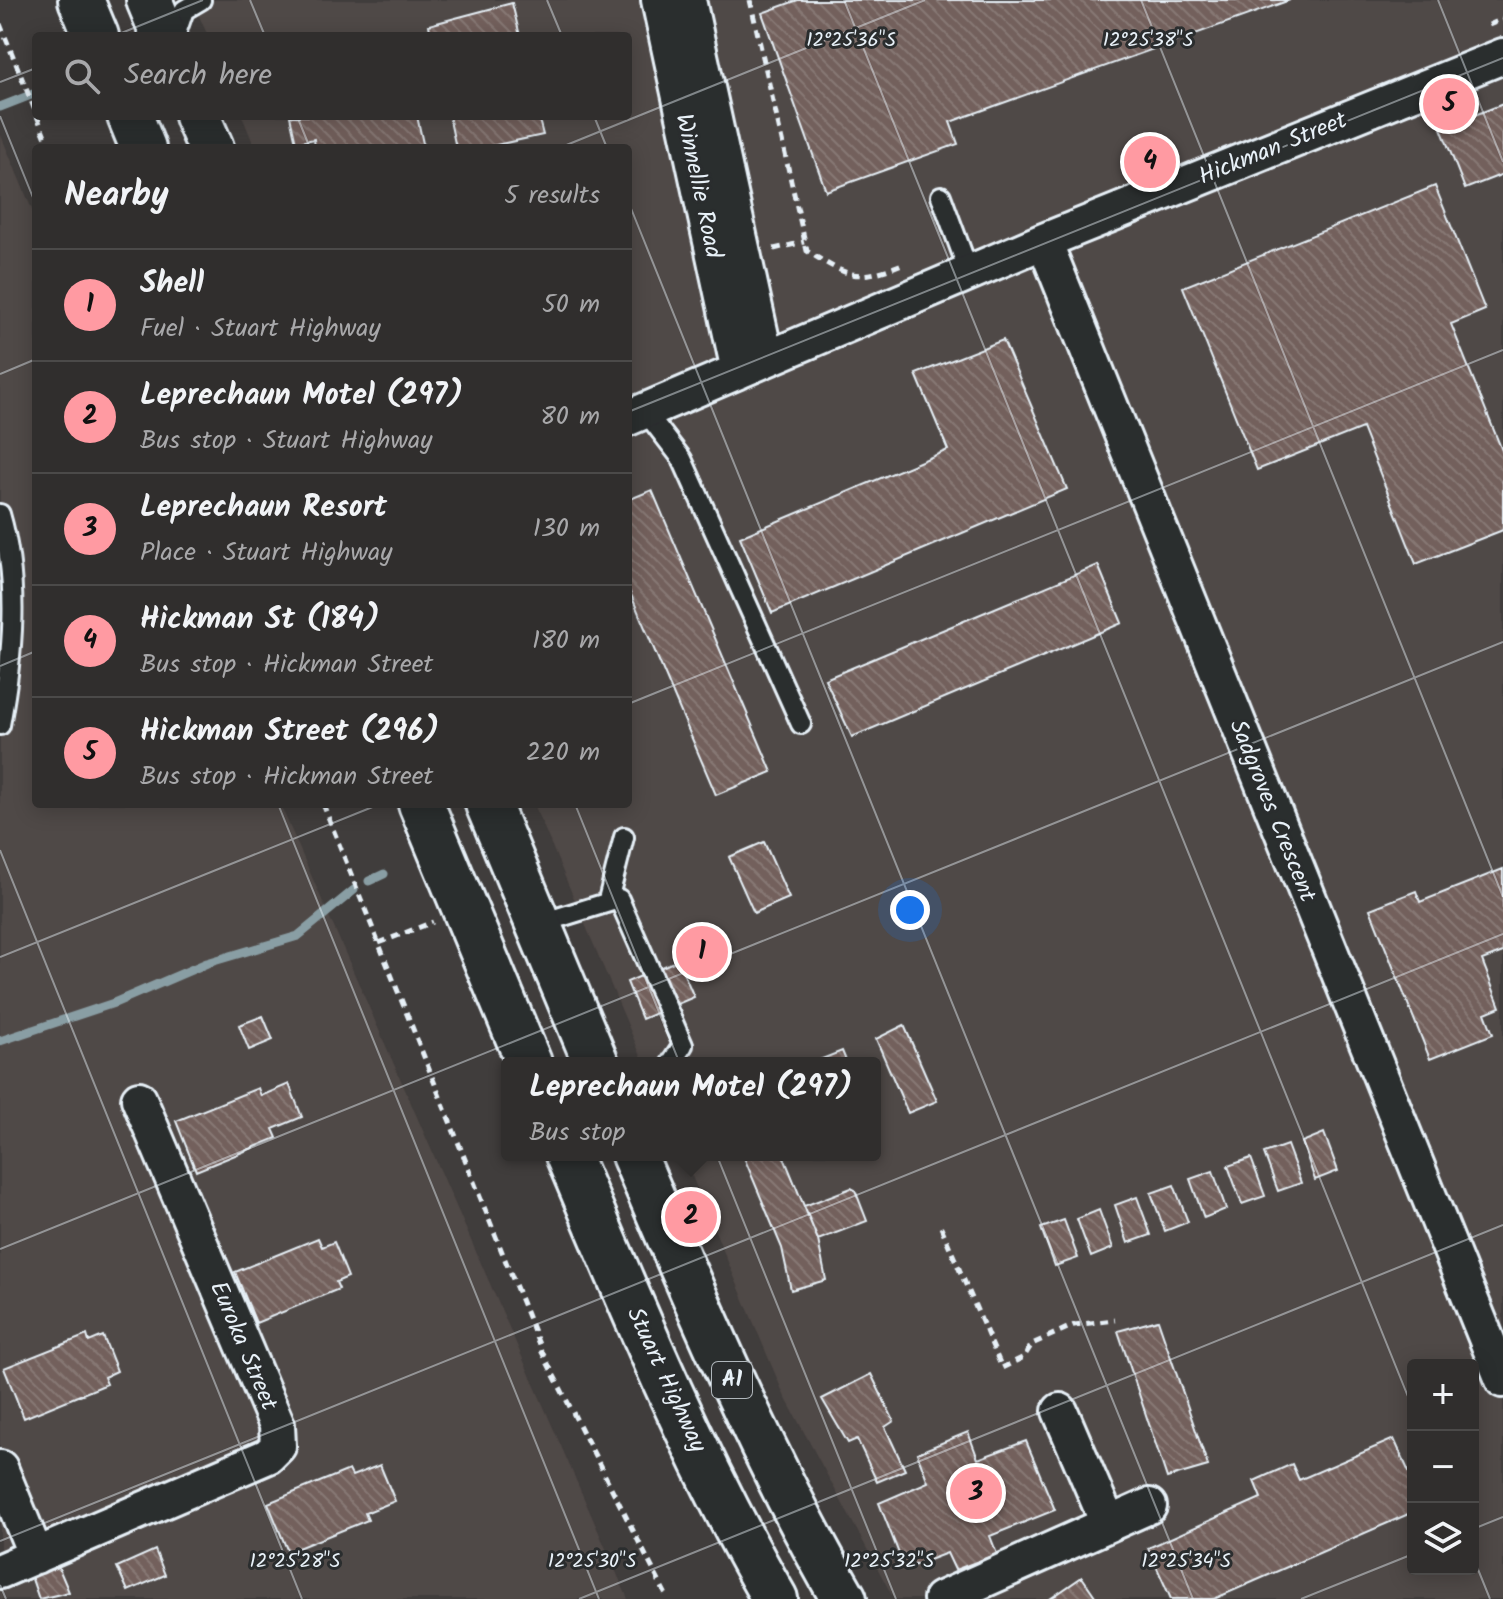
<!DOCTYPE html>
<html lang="en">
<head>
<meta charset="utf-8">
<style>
	:root { --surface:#302e2d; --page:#3c3a39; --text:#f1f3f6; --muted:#a8a8aa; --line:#4b4a49; --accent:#ff9aa2 }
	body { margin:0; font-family:Kalam,sans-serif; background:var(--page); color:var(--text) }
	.controls { position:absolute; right:24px; bottom:24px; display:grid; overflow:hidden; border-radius:8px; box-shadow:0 4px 20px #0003 }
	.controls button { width:72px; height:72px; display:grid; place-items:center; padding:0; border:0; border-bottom:2px solid var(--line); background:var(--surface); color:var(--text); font:40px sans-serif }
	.you { position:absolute; left:910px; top:910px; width:28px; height:28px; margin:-20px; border:6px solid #fff; border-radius:50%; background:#1a73e8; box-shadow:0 0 0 12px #1a73e833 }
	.badge { display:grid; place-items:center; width:52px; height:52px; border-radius:50%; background:var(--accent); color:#111; font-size:26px; font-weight:700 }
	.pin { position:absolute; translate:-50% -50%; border:4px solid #fff; box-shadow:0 2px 8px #0006 }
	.popup { position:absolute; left:501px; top:1057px; width:380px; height:104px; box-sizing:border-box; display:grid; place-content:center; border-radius:8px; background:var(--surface); filter:drop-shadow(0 2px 6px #0005); font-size:26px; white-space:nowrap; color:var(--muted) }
	.popup b { font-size:30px; color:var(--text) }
	.popup::after { content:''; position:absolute; left:50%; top:100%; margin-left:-16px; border:16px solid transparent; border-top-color:var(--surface) }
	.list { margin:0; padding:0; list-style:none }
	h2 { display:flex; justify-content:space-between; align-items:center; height:104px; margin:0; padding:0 32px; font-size:34px }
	h2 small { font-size:26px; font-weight:400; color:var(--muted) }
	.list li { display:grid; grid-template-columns:52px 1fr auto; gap:24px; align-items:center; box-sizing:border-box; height:112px; padding:0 32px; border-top:2px solid var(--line) }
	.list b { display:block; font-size:30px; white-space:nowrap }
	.list p { margin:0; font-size:26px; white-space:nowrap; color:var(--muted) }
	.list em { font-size:26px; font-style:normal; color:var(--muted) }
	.icon { flex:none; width:44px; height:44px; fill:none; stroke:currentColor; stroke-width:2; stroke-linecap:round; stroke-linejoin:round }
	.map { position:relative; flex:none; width:1503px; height:1599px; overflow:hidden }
	.search { position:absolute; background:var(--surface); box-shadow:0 4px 20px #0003; left:32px; top:32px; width:600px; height:88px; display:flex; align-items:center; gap:20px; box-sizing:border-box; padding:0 28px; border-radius:8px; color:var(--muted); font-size:30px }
	.panel { position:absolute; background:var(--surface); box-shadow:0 4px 20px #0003; left:32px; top:144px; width:600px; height:664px; border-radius:8px }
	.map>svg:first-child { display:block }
</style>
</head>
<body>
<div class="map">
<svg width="1503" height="1599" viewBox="0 0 1503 1599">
	<defs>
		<pattern id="building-back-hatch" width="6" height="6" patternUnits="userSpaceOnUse" patternTransform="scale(2)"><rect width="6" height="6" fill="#73615c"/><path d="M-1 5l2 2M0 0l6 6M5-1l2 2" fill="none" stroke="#877874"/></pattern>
	</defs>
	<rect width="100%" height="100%" fill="#403d3c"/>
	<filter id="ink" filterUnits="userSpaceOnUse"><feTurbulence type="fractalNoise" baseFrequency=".0125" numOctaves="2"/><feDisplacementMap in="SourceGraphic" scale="16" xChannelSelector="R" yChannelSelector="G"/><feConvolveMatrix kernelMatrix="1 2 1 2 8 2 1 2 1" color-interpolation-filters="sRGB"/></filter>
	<g filter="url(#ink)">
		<path fill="#4f4846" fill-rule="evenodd" d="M192,0H1503V1599H894L784,1395L683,1155H875V1063H644L534,804H628V148H255L242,116H628V36H208ZM1413,1365H1473V1569H1413Z
			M0,133L36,219V804H280L628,1599H0Z"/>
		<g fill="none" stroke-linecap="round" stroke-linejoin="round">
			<path stroke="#899ea4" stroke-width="9" d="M0,107L36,93
				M369,881L384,874
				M0,1041L114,1003L207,963L298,936L354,890"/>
		</g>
		<path fill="url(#building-back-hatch)" stroke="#e8f1f8" stroke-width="2" d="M798,0H1290L950,122L958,144L826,191L762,13Z
			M512,3L520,36H431L429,25Z
			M1503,104V174L1465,189L1441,128Z
			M290,116H417L424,148H315L314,139L296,143Z
			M449,116H538L543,135L482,148H456Z
			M1435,186L1485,310L1451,324L1503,453V530L1416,564L1362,428L1257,470L1183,287Z
			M1003,340L1067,489L772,613L740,537L948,450L916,374Z
			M652,490L772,772L716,795L628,588V500Z
			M1098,565L1122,623L852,737L825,679Z
			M764,842L789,898L754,913L729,857Z
			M1503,869V952L1482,960L1500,1007L1485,1013L1493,1034L1430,1059L1370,909L1416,891L1420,902Z
			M678,960L694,997L642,1019L627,982Z
			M263,1016L273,1040L249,1050L239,1025Z
			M904,1025L937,1101L908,1113L876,1039Z
			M842,1051L847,1063H812Z
			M289,1084L302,1117L273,1129L277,1138L196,1171L176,1121L258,1088L261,1096Z
			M1324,1133L1338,1171L1315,1180L1302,1142Z
			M1287,1145L1301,1183L1278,1191L1264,1153Z
			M743,1155H783L818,1240L826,1280L791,1290L782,1248Z
			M1251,1158L1265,1196L1242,1204L1228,1166Z
			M1213,1171L1226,1209L1204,1218L1190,1179Z
			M1174,1185L1188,1222L1165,1231L1151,1193Z
			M851,1188L855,1190L867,1221L818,1240L804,1206Z
			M1137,1197L1151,1235L1128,1243L1115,1205Z
			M1099,1210L1113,1248L1091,1257L1077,1219Z
			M1064,1220L1078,1258L1055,1266L1041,1228Z
			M318,1238L322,1247L334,1242L348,1277L336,1282L339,1289L256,1323L235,1272Z
			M1158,1320L1208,1466L1167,1478L1118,1331Z
			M87,1335L89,1342L103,1336L117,1371L104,1377L107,1384L24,1418L4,1368Z
			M871,1374L894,1421L885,1427L905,1470L877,1482L857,1439L848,1443L822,1399Z
			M968,1432L978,1459L1026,1441L1055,1510L990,1536L997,1554L955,1570L947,1553L905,1569L879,1503L928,1482L917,1453Z
			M1394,1439L1413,1481V1512L1214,1599H1171L1148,1548L1261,1498L1254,1481L1292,1464L1299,1480Z
			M380,1465L395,1501L365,1513L368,1520L288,1552L268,1503L349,1470L352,1476Z
			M155,1550L165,1575L128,1591L117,1567Z
			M58,1566L69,1592L39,1599L31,1576Z
			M1082,1577L1097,1599H1050Z"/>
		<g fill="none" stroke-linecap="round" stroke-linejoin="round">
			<g stroke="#e8f1f8" stroke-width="24">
				<path id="service" d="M175,36L184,10L201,0
					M941,196L969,272
					M645,411L682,459L801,724
					M0,514C20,583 13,655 0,725
					M608,900L624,837
					M538,924L619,899L683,1045L671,1063"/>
			</g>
			<g stroke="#e8f1f8" stroke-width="40">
				<path id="minor" d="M659,0L739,371
					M688,0L766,359
					M1044,241L1503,1380
					M628,418L1044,241L1503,56
					M1060,1411L1108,1523
					M0,1468L36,1556
					M0,1571L268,1456L278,1446L277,1425L139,1099
					M941,1599L1149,1506"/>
			</g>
			<g stroke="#e8f1f8" stroke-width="50">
				<path id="trunk" d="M81,0L96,36
					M149,0L164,36
					M130,116L143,148
					M197,116L211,148
					M421,804L529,1063
					M488,804L596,1063
					M568,1155C631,1305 694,1458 775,1599
					M634,1155C698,1306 762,1457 844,1599"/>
			</g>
			<path stroke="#e8f1f8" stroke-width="5" stroke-dasharray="8 6" stroke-linecap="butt" d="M750,0L807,251C847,276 855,283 902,264
				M0,24L36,113
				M1489,25L1503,19
				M37,116L50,148
				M774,249L804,242
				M323,804L542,1352L668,1599
				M379,943L433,922
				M941,1227L1002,1368L1024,1357L1032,1344L1074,1325L1115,1320"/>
			<use href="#service" stroke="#2a2d2e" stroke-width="18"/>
			<use href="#minor" stroke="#2a2d2e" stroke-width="34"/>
			<use href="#trunk" stroke="#2a2d2e" stroke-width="44"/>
		</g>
	</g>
	<path fill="none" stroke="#e8f1f8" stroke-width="2" stroke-opacity="0.45" d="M250,0L265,36M547,0L562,36M844,0L1413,1409M1141,0L1503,897M1438,0L1503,162M114,36L203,0M0,82L36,68M0,116L36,205M297,116L310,148M594,116L607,148M559,148L925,0M628,201L1193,1599M0,374L36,359M628,412L1503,58M0,666L36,651M628,704L1503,350M278,804L599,1599M575,804L896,1599M0,850L302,1599M0,957L380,804M0,1249L1503,642M1473,1529L1503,1517M0,1541L1503,934M1473,1557L1490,1599M0,1585L6,1599M579,1599L1503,1225M1301,1599L1413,1554"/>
	<g text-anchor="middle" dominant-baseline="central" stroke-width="6" stroke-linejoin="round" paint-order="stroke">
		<rect fill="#2a2d2e" stroke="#afb6bb" stroke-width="2" x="712" y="1362" width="40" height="36" rx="6"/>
		<g font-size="22" font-weight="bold" fill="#e8f1f8">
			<text x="732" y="1380">A1</text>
		</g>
		<g font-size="24" fill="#e8f1f8" stroke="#2a2d2e">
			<text transform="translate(1273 149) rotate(-22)">Hickman Street</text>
			<text transform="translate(698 186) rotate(78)">Winnellie Road</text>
			<text transform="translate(1272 811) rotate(68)">Sadgroves Crescent</text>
			<text transform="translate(243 1346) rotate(67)">Euroka Street</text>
			<text transform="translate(666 1380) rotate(65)">Stuart Highway</text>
		</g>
	</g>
	<g font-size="20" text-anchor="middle" fill="#e8f1f8" stroke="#2a2d2e" stroke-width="6" stroke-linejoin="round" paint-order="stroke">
		<text x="851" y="46">12°25'36"S</text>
		<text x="1148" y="46">12°25'38"S</text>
		<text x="295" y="1567">12°25'28"S</text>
		<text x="592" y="1567">12°25'30"S</text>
		<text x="889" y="1567">12°25'32"S</text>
		<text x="1186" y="1567">12°25'34"S</text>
	</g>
</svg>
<div class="controls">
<button>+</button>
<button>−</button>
<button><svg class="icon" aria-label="layers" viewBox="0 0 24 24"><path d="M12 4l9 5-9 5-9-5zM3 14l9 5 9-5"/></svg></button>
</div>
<div class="you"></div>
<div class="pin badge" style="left:702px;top:952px">1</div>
<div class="pin badge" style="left:691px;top:1217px">2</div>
<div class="popup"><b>Leprechaun Motel (297)</b>Bus stop</div>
<div class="pin badge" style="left:976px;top:1493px">3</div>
<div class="pin badge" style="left:1150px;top:162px">4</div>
<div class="pin badge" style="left:1449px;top:104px">5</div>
<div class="search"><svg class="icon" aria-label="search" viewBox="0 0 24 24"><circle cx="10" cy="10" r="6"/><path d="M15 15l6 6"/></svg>Search here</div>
<section class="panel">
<h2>Nearby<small>5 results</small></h2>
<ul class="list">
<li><span class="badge">1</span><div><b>Shell</b><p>Fuel · Stuart Highway</p></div><em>50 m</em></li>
<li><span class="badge">2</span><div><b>Leprechaun Motel (297)</b><p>Bus stop · Stuart Highway</p></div><em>80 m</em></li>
<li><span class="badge">3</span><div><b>Leprechaun Resort</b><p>Place · Stuart Highway</p></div><em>130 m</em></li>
<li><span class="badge">4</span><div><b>Hickman St (184)</b><p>Bus stop · Hickman Street</p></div><em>180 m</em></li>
<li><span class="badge">5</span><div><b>Hickman Street (296)</b><p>Bus stop · Hickman Street</p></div><em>220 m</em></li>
</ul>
</section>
</div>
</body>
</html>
